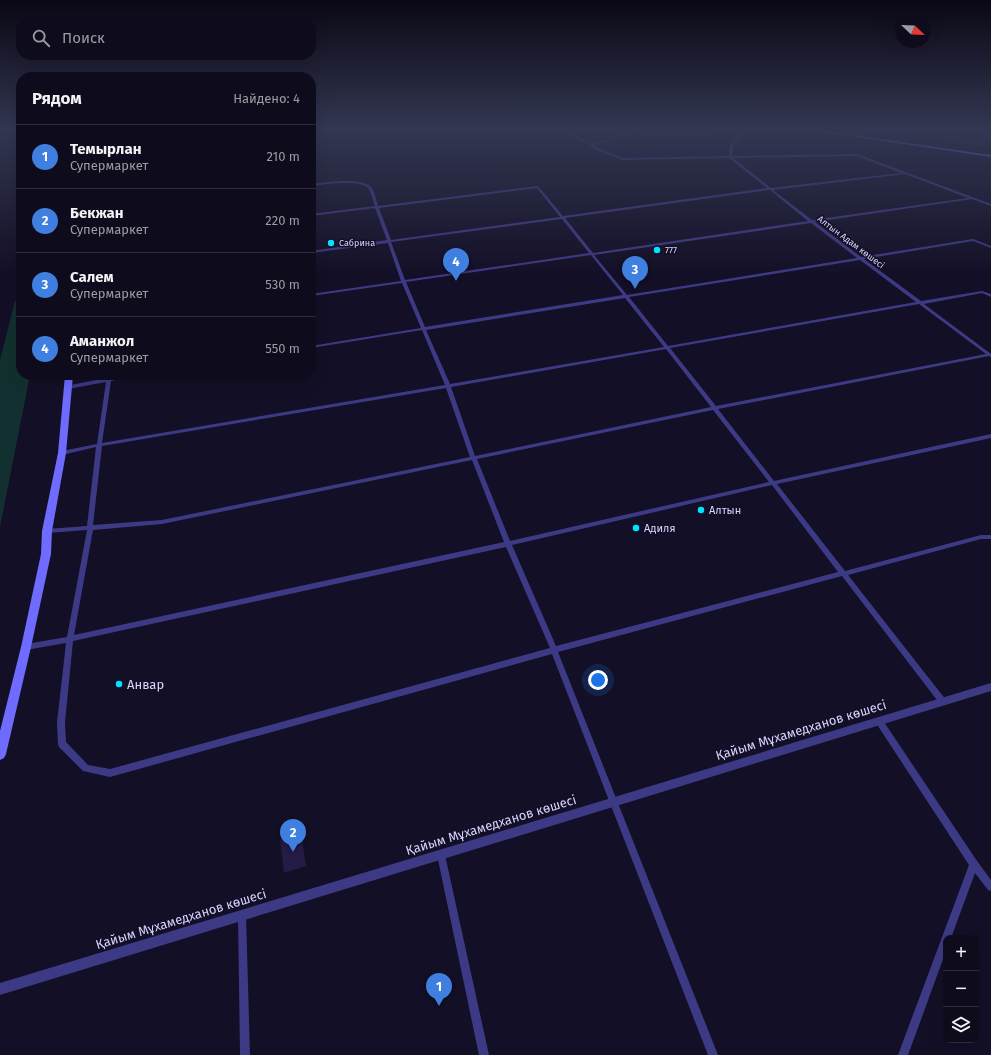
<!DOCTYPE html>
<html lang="ru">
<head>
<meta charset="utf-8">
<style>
	:root { --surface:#0e0b1c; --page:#171425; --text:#f1f3f6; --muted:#9b9ba3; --line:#2e2b3b; --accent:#00e5ff }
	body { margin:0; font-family:"Fira Sans",sans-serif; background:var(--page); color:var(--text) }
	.controls { position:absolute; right:12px; bottom:12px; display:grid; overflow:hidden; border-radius:8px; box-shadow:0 4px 16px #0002 }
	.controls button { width:36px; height:36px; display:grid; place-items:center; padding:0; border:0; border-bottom:1px solid var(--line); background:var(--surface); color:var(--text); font:20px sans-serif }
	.compass { position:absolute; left:895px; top:12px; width:36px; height:36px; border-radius:50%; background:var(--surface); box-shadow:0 4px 16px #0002; rotate:113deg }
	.you { position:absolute; left:598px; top:680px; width:14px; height:14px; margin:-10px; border:3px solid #fff; border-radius:50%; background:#1a73e8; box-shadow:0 0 0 6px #1a73e833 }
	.badge { display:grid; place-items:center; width:26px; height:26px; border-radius:50%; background:var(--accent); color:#fff; font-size:13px; font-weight:700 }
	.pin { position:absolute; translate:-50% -33px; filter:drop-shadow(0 1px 2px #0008) }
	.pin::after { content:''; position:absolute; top:21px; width:14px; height:12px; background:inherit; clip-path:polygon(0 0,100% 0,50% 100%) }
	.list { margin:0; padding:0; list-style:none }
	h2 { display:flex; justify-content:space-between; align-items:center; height:52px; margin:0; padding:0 16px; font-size:17px }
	h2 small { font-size:13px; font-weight:400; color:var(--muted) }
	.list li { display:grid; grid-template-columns:26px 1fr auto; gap:12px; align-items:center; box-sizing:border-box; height:64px; padding:0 16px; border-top:1px solid var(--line) }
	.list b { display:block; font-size:15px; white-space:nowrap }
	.list p { margin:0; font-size:13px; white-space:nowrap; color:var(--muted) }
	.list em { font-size:13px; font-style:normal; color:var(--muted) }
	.icon { flex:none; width:22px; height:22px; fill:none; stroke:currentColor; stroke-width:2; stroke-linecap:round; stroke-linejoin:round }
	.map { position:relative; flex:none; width:991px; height:1055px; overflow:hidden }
	.search { position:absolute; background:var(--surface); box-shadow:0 4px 16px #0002; left:16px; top:16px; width:300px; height:44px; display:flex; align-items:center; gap:10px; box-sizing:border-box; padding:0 14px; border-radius:16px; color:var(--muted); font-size:15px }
	.panel { position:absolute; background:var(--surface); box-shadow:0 4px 16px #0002; left:16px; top:72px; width:300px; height:308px; border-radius:16px }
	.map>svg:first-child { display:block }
</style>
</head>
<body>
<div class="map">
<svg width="991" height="1055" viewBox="0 0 991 1055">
	<rect width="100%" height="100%" fill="#130f26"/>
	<path fill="#12302f" d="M947,136L972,138L985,144L982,146L945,141L943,138Z
		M15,301H21V375H30L0,527V360Z"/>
	<path fill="#241b47" d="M301,832L306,866L284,873L280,839Z"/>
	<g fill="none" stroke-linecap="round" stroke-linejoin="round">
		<path fill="#3d3a85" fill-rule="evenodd" d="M560,128H562L569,132L592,144L634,131L632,128H634L637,130L645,133L739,131L742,128H744L742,131L743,132L741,133L734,145L732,156L857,154L991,204V206L972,199L815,222L861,257L973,239L991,246V248L973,241L864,259L921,301L982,291L991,294V297L982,293L924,304L991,354V357L989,356L718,409L774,481L991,434V438L777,484L845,571L981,535H991V539H981L848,575L946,700L947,702L946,704L943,705L940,704L842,576L558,652L718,1055H708L552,654L110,777L83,771L59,747L58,744L57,722L66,643L26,650L24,649L23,647L24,645L26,644L67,637L87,530L47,533H45L44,531L45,529H47L87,526L96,447L62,455L59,453L62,451L97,444L106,382L68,389L66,387V386L106,378L107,375H111V378L125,375H135L133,376L111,381L102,443L445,385L422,330L311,348V346L421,328L402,283L311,296V294L401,281L388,243L311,253V251L387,240L375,208L311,216V214L375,206C373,201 371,192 368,188C359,179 323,185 311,186V184C324,183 363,176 372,188C375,193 376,200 378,206L538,186L563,216L767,188L729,158L623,160L594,149L591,146L567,134ZM636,132L645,135L738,133L730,145L729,156L623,158L596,147L594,145ZM857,156L901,173L771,188L733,158ZM905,174L968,198L812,220L773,190ZM537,188L560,217L391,240L379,208ZM770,190L808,221L593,253L565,218ZM562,219L589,253L405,280L391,242ZM811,223L857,258L627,295L594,255ZM591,255L623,295L425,327L406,282ZM860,260L916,302L668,346L629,297ZM625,298L664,347L450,384L426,330ZM919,304L986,354L716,406L670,348ZM666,349L711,407L475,456L451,387ZM446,388L470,457L162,520L93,525L102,446ZM713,410L769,482L510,541L477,459ZM472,460L504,542L74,635L93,530L162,524ZM772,485L838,572L556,646L512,545ZM506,547L550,648L110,769L88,765L66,742L65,722L73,641Z
			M879,717L882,719L977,861L991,880V891L988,890L975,873L951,938H946V951L908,1055H898L969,865L876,723L875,721L876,719Z
			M441,851L444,852L445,855L489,1055H479L437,855L438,852Z
			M242,911L245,912L246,915L250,1055H240L238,915L239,912Z"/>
		<path fill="#3d3a85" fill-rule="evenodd" d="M991,683V691L0,995V983Z"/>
		<path fill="#6f6bff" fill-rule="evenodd" d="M795,128H804L991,155V157Z
			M65,375H73L66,453L52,531L51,554L31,647L6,754L4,758L0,760V731L21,647L41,554L42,531L58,453Z"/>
	</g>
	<linearGradient id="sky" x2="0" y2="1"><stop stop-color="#0a0815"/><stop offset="0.47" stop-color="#333752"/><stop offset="1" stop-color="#333752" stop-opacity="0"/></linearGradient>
	<rect width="991" height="275" fill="url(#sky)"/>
	<g fill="#00e5ff" stroke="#130f26" stroke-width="1.5">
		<circle cx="331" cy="243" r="4"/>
		<circle cx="657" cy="250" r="4"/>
		<circle cx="701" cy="510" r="4"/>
		<circle cx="636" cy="528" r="4"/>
		<circle cx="119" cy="684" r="4"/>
	</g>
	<g text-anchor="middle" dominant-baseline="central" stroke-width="3" stroke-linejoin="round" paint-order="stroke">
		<g font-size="9" fill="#d9d4ff" stroke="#130f26">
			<text transform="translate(851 242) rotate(37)">Алтын Адам көшесі</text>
		</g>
		<g font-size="9" fill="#d9d4ff" stroke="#130f26" text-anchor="start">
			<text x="339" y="243">Сабрина</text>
			<text x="665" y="250">777</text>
		</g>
		<g font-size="11" fill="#d9d4ff" stroke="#130f26" text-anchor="start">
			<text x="709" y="510">Алтын</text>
			<text x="644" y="528">Адиля</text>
		</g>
		<g font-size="13" fill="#d9d4ff" stroke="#130f26" text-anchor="start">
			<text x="127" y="684">Анвар</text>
		</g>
		<g font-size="13" fill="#d9d4ff" stroke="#130f26">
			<text transform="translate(801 730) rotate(-17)">Қайым Мұхамедханов көшесі</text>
			<text transform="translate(491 825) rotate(-17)">Қайым Мұхамедханов көшесі</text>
			<text transform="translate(181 919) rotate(-17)">Қайым Мұхамедханов көшесі</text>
		</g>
	</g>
</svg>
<div class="controls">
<button>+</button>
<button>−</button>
<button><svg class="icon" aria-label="layers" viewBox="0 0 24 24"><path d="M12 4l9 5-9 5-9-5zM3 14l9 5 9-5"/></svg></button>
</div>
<svg class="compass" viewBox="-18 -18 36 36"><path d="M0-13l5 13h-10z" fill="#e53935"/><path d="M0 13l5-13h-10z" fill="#9b9ba3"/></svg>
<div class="you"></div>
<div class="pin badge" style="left:439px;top:1006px;background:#3f7fe0">1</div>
<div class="pin badge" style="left:293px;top:852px;background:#3f7fe0">2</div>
<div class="pin badge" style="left:635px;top:289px;background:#3f7fe0">3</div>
<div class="pin badge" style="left:456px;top:281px;background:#3f7fe0">4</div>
<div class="search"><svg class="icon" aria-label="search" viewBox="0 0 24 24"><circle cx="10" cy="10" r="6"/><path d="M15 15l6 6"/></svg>Поиск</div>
<section class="panel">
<h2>Рядом<small>Найдено: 4</small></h2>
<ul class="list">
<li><span class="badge" style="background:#3f7fe0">1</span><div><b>Темырлан</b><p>Супермаркет</p></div><em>210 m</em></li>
<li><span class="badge" style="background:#3f7fe0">2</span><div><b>Бекжан</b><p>Супермаркет</p></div><em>220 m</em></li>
<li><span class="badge" style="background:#3f7fe0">3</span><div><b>Салем</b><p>Супермаркет</p></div><em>530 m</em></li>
<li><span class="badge" style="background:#3f7fe0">4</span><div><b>Аманжол</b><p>Супермаркет</p></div><em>550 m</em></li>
</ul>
</section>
</div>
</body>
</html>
